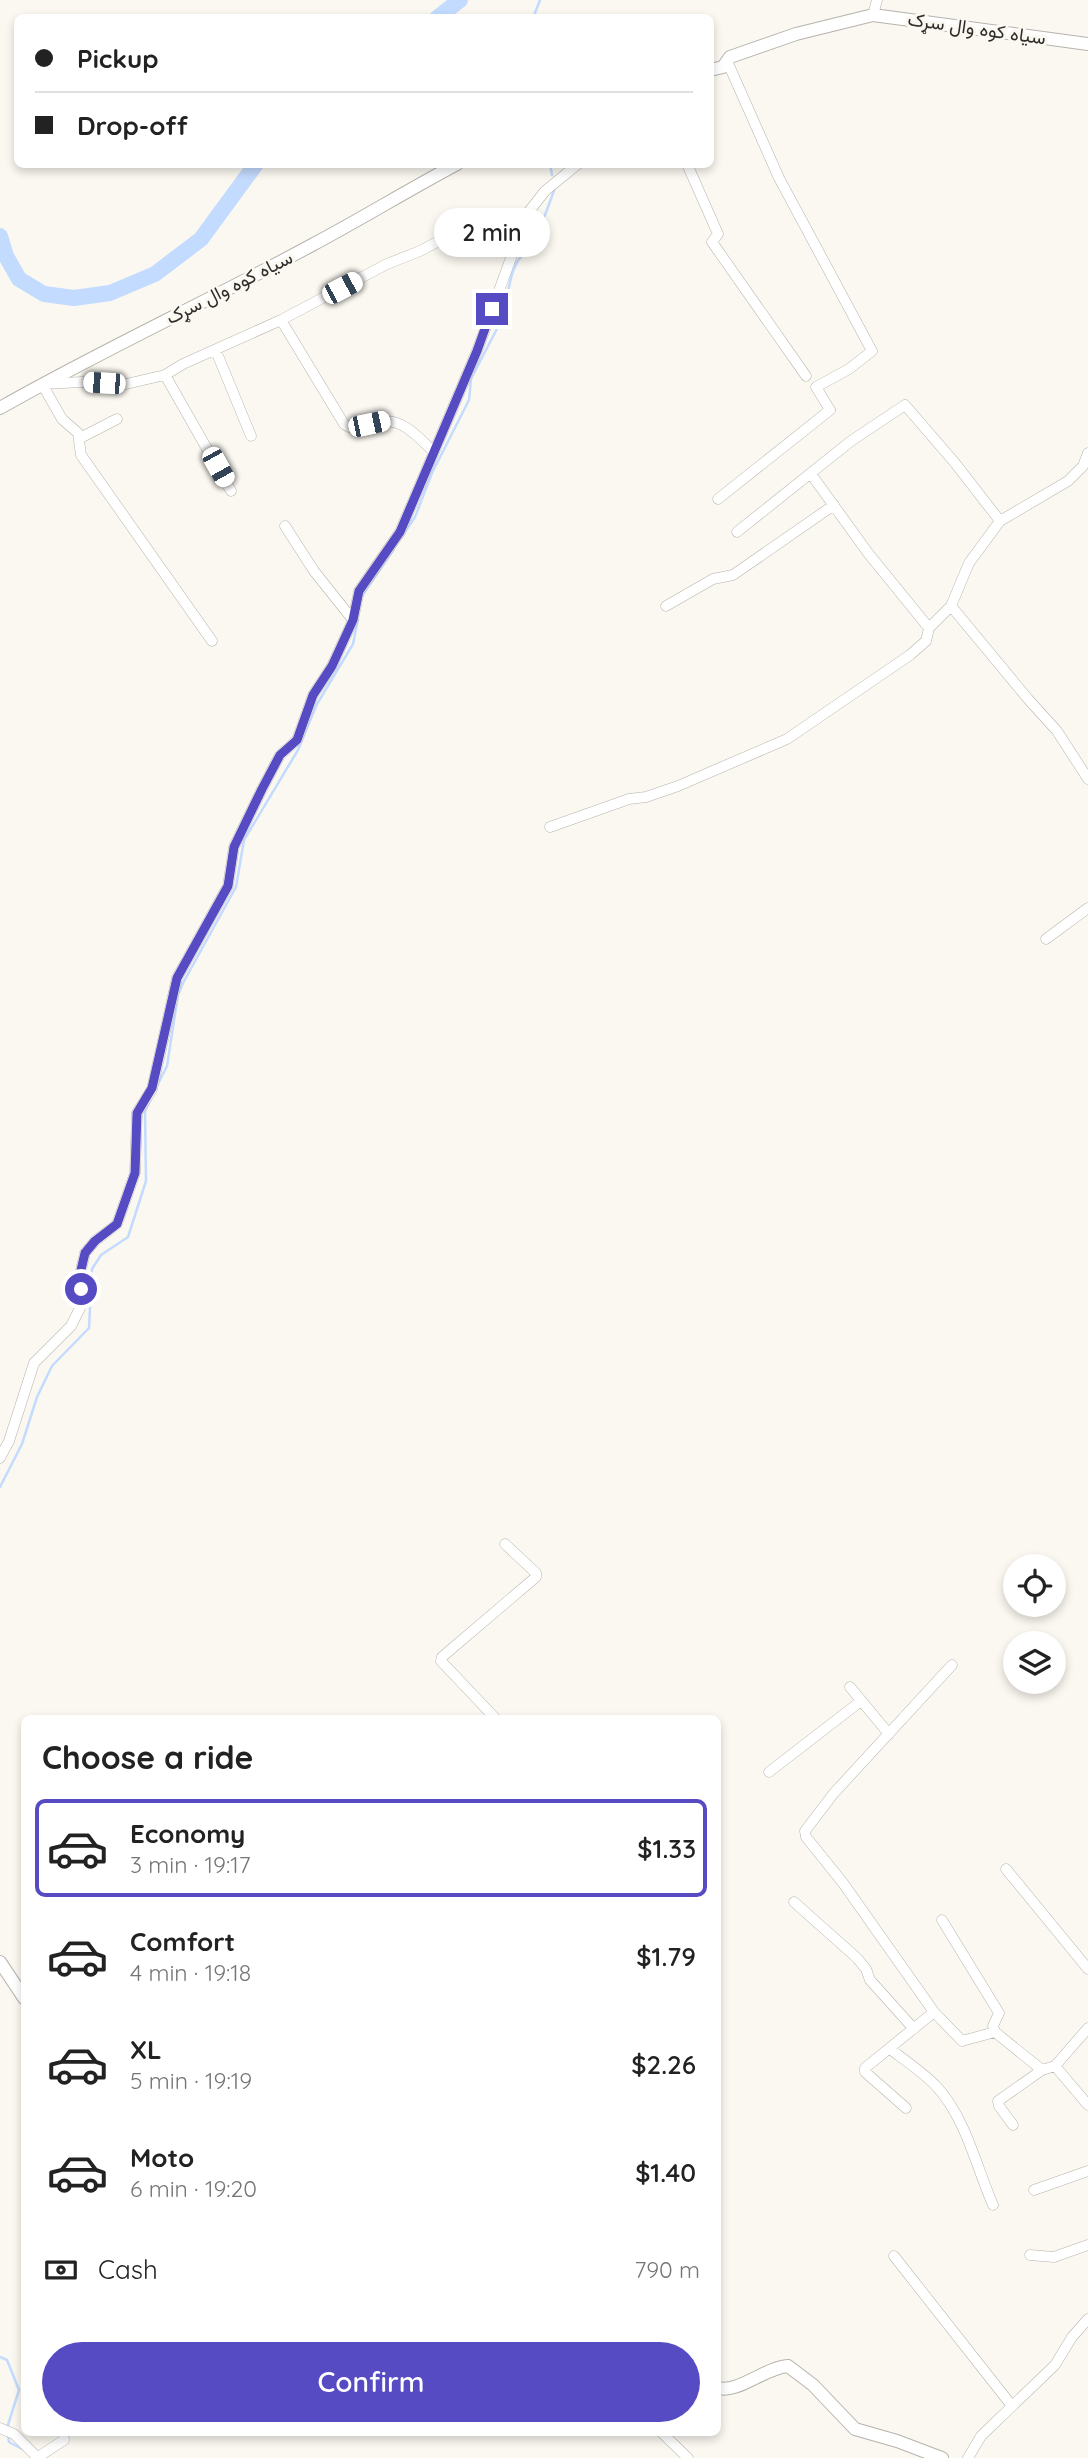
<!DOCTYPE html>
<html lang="en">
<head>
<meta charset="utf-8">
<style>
	body { margin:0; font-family:Quicksand,Vazirmatn,sans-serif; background:#f2f2f2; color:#222; height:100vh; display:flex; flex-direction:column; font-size:26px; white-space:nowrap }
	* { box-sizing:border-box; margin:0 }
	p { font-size:23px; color:#767676 }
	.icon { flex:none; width:38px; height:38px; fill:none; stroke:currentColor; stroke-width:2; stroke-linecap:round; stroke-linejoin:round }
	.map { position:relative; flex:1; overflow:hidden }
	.drawer { position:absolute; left:21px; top:1715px; width:700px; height:721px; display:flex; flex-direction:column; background:#fff; border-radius:10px; box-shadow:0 4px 10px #0003 }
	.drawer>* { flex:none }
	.hud { position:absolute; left:14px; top:14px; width:700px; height:154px; border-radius:10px; box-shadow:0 4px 10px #0003; display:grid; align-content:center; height:154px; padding:0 21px; background:#fff }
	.tools { position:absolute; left:1003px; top:1554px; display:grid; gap:14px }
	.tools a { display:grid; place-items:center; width:63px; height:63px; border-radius:50%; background:#fff; box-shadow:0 4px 10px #0003; font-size:35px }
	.end { position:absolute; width:32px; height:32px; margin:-16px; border:9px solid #564bc3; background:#fff; box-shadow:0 0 0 4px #fff }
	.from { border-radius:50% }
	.bubble { position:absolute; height:49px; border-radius:24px; background:#fff; box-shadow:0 4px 10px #0003; font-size:23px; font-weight:600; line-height:49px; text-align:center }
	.car { position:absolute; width:21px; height:42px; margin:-21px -10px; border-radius:9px; box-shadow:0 0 5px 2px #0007; background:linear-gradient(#fff 24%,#345 0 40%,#fff 0 76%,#345 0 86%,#fff 0) }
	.hud b { display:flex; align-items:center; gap:24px; height:66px; font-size:26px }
	.hud b+b { border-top:2px solid #e0e0e0 }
	.hud i { width:18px; height:18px; background:#222 }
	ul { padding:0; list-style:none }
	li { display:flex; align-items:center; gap:21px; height:98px; margin:0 14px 10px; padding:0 7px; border:4px solid transparent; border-radius:10px }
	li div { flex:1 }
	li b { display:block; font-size:26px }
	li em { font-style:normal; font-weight:600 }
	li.current { border-color:#564bc3 }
	li>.icon { width:63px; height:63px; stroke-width:1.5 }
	h2 { padding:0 21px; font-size:32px; line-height:84px }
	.pay { display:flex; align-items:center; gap:18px; height:77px; padding:0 21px; font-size:26px }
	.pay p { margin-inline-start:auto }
	.cta { display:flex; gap:14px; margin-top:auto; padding:14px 21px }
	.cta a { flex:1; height:80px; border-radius:42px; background:#564bc3; color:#fff; font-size:28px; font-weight:600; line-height:80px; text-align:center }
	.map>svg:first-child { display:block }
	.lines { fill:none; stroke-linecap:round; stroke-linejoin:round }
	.stream { stroke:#c3dbfe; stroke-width:2.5 }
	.river { stroke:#c3dbfe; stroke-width:16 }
	.street-casing { stroke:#b5b3ac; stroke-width:11 }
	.secondary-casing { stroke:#b5b3ac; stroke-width:14 }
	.street { stroke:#fff; stroke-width:10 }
	.secondary { stroke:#fff; stroke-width:12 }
	.route { stroke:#564bc3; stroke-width:9 }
	.labels { text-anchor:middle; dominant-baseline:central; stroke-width:6; stroke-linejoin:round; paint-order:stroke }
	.street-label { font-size:19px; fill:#2e2d2a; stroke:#fbf8f1 }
</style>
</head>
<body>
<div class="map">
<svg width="1088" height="2458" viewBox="0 0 1088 2458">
	<rect width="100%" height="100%" fill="#fbf8f1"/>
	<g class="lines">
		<!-- stream -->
		<path class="stream" d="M533 18 540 0
			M550 164 552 175
			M403 535 415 517 432 473 469 400 471 379 501 321 512 274 517 262 538 234 555 188
			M362 596 394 549
			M157 1086 167 1066 178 995 183 983 236 887 244 840 298 750 317 704 353 644 358 619
			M0 1487 22 1444 37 1397 52 1366 89 1328 92 1269 101 1255 128 1237 146 1181 145 1111 151 1099
			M0 2357 7 2360 19 2390 7 2428
			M8 2435 9 2442 24 2450"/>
		<!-- river -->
		<path class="river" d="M437 18 460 0
			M0 236 6 256 19 279 44 294 74 298 110 293 155 274 201 239 256 164"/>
		<!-- street casing -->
		<g class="street-casing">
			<path id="street" d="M873 15 877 0
				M687 164 718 234 712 242 806 376
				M281 320 344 424 349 427C361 426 372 421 384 421 404 420 419 438 433 451
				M216 351 251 436
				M165 375 231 491
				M80 438 117 419
				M811 474 868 553 929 628
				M718 499 830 410 816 387 849 369 872 351 779 178 727 61
				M285 526 314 571 353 620
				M737 532 851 441 905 405 955 463 1000 521
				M666 606 713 579 733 575 834 505
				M951 606 1028 699 1057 731 1088 779
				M212 641 81 455 78 433 62 419 42 384 82 382 126 384 165 375 183 364 281 320 387 264 420 251 458 231 503 225 527 214 545 191 578 164
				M550 827 629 799 646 797 678 786 787 739 910 655 926 641 929 628 951 606 969 563 1000 521 1068 481 1083 466 1088 453
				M1046 939 1088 908
				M0 1458 9 1441 34 1363 71 1326 80 1308 81 1270 85 1253 95 1241 117 1224 135 1173 137 1113 152 1089 177 978 228 886 234 847 262 789 280 755 297 740 313 695 332 666 353 620 359 591 400 532 477 351 527 214
				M952 1665 834 1793 805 1831 806 1837 843 1883 934 2012 962 2041 995 2032 1042 2070 1055 2066 1088 2028
				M850 1687 889 1734
				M495 1718 441 1661 442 1657 536 1577V1573L505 1544
				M769 1772 861 1701
				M1006 1869 1088 1969
				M794 1902 857 1958 866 1969 870 1980 914 2029
				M942 1920 999 2013 993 2026 995 2032
				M890 2049C906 2061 924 2073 937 2087 966 2119 976 2166 993 2205
				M1055 2066 1088 2105
				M906 2108 865 2072V2068L934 2012
				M1013 2125 999 2106 998 2101 1042 2070
				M1034 2190 1088 2171
				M1030 2255 1054 2257 1088 2245
				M894 2256 1012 2406
				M0 2428 14 2434 38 2458
				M661 2432 688 2458
				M38 2457 64 2440 63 2432
				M968 2458 981 2436 1055 2365 1072 2337 1088 2319"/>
		</g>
		<!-- secondary casing -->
		<g class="secondary-casing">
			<path id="secondary" d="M710 70 723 67 730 57 796 34 873 15 1088 44
				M0 408C102 350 209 301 312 245 361 219 408 190 457 164
				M0 1962 24 1998
				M718 2388C739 2393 764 2368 788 2366L813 2385 855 2429 897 2441 942 2458"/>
		</g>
		<!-- street -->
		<use href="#street" class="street"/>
		<!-- secondary -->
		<use href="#secondary" class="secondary"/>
	</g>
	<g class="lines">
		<!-- route -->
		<path class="route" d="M81 1289V1270L85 1253 95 1241 117 1224 135 1173 137 1113 152 1088 177 978 228 886 234 847 262 789 280 755 297 740 313 695 332 666 353 620 359 591 400 532 477 351 492 309"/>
	</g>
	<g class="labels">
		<!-- street labels -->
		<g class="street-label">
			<text transform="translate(977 28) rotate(8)">سیاه کوه وال سړک</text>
			<text transform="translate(229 287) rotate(-27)">سیاه کوه وال سړک</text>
		</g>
	</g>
</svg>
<div class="tools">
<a><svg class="icon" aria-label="locate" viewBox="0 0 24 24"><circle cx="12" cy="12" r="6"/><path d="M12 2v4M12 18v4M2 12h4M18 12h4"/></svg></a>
<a><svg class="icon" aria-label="layers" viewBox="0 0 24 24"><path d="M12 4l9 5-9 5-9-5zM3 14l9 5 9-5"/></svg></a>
</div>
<i class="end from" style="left:81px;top:1289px"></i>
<i class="end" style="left:492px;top:309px"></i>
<div class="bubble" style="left:434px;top:208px;width:116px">2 min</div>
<i class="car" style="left:342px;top:288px;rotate:62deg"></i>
<i class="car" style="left:104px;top:383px;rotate:273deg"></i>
<i class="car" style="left:369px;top:424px;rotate:78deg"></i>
<i class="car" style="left:218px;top:467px;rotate:151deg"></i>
<div class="hud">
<b><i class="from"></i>Pickup</b>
<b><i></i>Drop-off</b>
</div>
<section class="drawer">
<h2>Choose a ride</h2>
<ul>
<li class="current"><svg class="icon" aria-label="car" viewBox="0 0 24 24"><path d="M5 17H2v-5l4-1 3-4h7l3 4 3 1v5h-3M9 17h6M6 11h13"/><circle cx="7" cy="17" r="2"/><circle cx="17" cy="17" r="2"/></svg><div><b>Economy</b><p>3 min · 19:17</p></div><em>$1.33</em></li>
<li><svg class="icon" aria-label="car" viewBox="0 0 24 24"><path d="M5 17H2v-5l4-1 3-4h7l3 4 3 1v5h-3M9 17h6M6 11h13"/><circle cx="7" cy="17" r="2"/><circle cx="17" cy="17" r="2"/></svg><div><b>Comfort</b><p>4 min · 19:18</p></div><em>$1.79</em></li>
<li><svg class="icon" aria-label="car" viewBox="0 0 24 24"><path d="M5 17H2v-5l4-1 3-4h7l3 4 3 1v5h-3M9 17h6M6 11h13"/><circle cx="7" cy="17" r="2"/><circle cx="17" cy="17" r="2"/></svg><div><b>XL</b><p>5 min · 19:19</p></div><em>$2.26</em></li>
<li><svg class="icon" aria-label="car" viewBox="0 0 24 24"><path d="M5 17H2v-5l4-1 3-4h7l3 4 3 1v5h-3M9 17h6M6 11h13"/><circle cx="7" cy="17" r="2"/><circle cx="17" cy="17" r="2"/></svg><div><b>Moto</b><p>6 min · 19:20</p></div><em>$1.40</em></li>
</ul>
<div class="pay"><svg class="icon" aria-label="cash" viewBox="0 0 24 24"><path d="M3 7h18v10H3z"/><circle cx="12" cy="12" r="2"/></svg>Cash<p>790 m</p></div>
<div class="cta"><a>Confirm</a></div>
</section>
</div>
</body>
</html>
